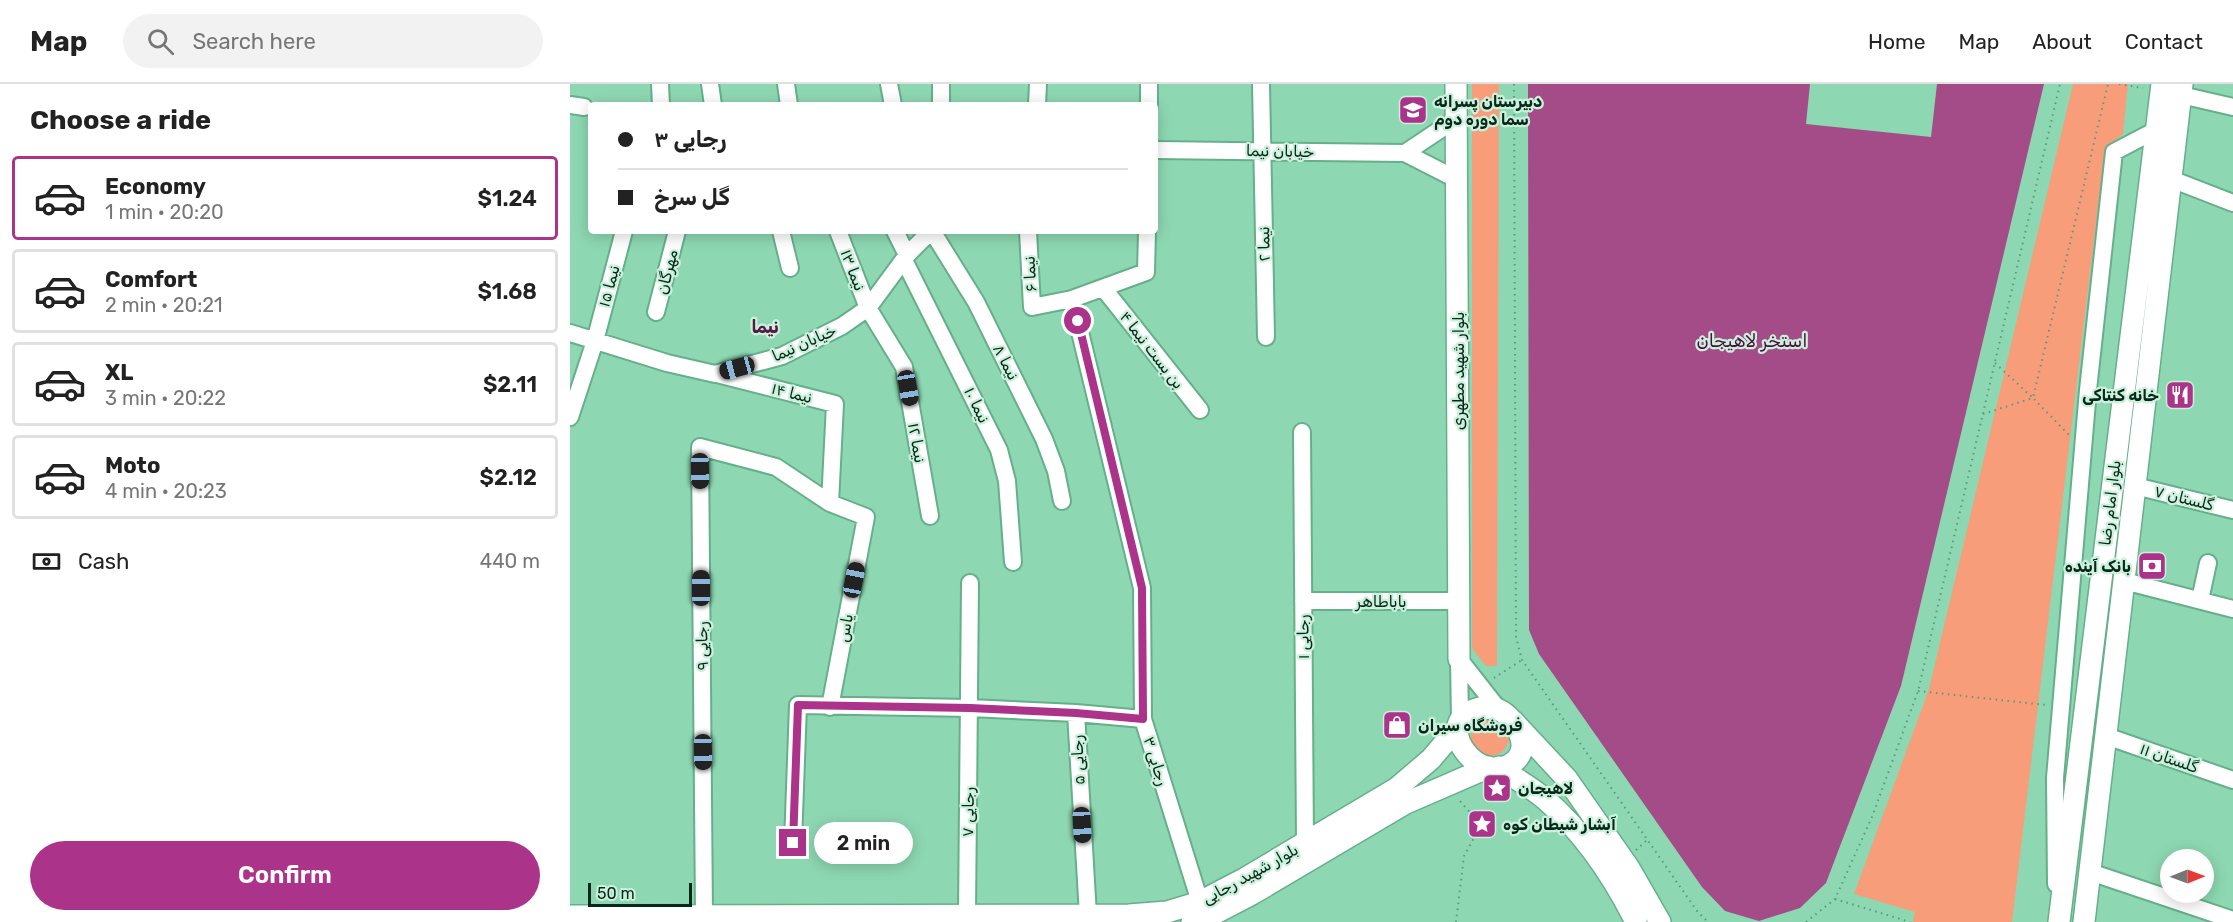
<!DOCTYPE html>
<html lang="en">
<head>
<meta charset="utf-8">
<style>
	body { margin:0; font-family:Rubik,Vazirmatn,sans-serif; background:#f2f2f2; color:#222; height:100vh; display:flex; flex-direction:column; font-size:22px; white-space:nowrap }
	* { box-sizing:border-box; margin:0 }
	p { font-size:20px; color:#767676 }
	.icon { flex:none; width:33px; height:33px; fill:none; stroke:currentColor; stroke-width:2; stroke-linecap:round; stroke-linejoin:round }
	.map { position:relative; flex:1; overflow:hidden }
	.panel { display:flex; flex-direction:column; background:#fff; width:570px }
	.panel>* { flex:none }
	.banner { position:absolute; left:18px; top:18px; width:570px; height:132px; border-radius:6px; box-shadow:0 3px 15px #0003; display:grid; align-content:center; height:132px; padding:0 30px; background:#fff }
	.needle { width:39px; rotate:89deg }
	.buttons { position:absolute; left:1590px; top:765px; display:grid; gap:12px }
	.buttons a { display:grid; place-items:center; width:54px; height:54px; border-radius:50%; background:#fff; box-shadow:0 3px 15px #0003; font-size:30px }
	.scale { position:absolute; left:18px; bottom:15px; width:104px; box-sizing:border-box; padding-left:6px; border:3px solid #08281a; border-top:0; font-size:16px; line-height:21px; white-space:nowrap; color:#08281a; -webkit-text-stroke:4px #cbf0dc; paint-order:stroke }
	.end { position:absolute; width:27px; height:27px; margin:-14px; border:8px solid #ab3389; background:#fff; box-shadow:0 0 0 3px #fff }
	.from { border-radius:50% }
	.bubble { position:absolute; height:42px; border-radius:21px; background:#fff; box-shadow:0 3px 15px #0003; font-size:20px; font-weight:600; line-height:42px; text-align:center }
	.car { position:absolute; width:18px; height:36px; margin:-18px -9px; border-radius:8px; box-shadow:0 0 4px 2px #0007; background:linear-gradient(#222 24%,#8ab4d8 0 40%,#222 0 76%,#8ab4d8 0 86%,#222 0) }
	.banner b { display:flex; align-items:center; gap:21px; height:57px; font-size:22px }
	.banner b+b { border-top:2px solid #e0e0e0 }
	.banner i { width:15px; height:15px; background:#222 }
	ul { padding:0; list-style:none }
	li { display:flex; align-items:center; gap:18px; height:84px; margin:0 12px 9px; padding:0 18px; border:3px solid #e0e0e0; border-radius:6px }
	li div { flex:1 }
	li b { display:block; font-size:22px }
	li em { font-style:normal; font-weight:600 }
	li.active { border-color:#ab3389 }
	li>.icon { width:54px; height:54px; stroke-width:1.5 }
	h2 { padding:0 30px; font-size:27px; line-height:72px }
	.pay { display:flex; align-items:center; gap:15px; height:66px; padding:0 30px; font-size:22px }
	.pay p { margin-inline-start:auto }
	.button { display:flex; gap:12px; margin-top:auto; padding:12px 30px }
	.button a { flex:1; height:69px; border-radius:36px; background:#ab3389; color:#fff; font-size:24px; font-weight:600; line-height:69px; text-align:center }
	header { display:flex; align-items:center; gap:36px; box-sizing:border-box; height:84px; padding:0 30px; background:#fff; border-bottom:2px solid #e0e0e0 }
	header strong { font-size:28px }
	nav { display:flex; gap:33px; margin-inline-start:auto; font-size:21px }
	.search { width:420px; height:54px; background:#f2f2f2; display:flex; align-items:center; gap:15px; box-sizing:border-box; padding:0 21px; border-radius:33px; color:#767676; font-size:22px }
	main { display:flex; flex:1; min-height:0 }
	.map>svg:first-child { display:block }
	.green { fill:#f89d7a }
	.water { fill:#a44c88 }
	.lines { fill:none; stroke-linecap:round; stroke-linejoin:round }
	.minor-casing { stroke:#65af8b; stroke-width:20 }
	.major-casing { stroke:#65af8b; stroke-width:24 }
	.path { stroke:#5d987b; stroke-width:2; stroke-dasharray:1.5 4.5; stroke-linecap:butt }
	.minor { stroke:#fff; stroke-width:16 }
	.major { stroke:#fff; stroke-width:21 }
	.route { stroke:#ab3389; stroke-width:8 }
	.labels { text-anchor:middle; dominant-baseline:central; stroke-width:4.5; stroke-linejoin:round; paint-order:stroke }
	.poi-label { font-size:16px; font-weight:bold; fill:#08281a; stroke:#cbf0dc; text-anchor:start }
	.street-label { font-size:16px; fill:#08281a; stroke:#cbf0dc }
	.neighbourhood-label { font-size:18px; font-weight:bold; fill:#561c45; stroke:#cbf0dc }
	.water-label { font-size:18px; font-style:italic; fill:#4a103a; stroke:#cbf0dc }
</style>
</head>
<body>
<header>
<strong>Map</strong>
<div class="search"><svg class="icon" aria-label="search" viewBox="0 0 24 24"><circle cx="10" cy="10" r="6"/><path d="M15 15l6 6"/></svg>Search here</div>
<nav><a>Home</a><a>Map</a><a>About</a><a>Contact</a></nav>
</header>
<main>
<section class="panel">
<h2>Choose a ride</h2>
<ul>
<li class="active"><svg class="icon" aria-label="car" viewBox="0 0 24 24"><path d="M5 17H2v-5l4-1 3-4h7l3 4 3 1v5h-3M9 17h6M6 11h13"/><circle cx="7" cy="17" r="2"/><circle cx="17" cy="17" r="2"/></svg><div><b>Economy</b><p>1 min · 20:20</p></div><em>$1.24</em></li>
<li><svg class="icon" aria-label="car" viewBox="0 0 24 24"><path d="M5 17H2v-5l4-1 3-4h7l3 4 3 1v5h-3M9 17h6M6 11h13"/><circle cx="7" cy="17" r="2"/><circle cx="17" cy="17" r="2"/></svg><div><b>Comfort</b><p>2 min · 20:21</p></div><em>$1.68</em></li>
<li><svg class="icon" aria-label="car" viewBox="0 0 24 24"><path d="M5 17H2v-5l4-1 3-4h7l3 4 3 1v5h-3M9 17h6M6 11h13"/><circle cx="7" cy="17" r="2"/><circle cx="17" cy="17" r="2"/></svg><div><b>XL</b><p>3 min · 20:22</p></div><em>$2.11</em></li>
<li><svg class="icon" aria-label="car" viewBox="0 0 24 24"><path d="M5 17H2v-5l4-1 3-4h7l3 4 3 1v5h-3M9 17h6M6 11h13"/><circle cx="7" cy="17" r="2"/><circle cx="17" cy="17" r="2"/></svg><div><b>Moto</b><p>4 min · 20:23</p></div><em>$2.12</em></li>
</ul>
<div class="pay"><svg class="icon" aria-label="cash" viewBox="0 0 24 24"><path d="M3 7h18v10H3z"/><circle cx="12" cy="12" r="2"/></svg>Cash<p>440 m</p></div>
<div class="button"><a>Confirm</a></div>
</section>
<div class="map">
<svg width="1663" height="838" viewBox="0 0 1663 838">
	<rect width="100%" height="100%" fill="#8dd8b2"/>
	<!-- green -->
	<path class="green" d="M902 0H929L927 582H916L902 564Z
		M1503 0H1558L1553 50 1535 64 1442 838H1343L1345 828 1284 810 1359 605Z
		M901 653a19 19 0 1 1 38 0a19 19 0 1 1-38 0Z"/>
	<!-- water -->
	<path class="water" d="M958 0H1240L1236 40 1361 53 1367 0H1474L1331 602 1256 799 1230 824 1189 837 1155 827 1132 803 969 570 959 546Z"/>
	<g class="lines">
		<!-- minor casing -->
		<g class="minor-casing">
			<path id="minor" d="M90 0 91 21
				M140 0 143 21
				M216 0 219 21
				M319 0 323 21
				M371 0V21
				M691 0 696 253
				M1611 11 1663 23
				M0 21 14 23
				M467 21 468 0
				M579 21V0
				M585 66 835 69 886 95
				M835 69 886 35
				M1601 95 1663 119
				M211 147 220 184
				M268 147 298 224 334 283 360 432
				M325 147 337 171
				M362 147 406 218 474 355 486 387 492 417
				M458 147 462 223 502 215 576 188 577 147
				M334 176 429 366 437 397 443 478
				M534 205 630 326
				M502 215 572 504 573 635 630 818
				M86 228 107 147
				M0 249 97 279 145 290 212 272 272 242 298 224 337 171 361 147
				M147 290 265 320 260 419
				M0 333 25 257 54 147
				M732 348 735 759
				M1565 402 1663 426
				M1554 497 1663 525
				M1630 516 1638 479
				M733 517H889
				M889 575 929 626
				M889 575 890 637
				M506 629 518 831
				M1536 652 1663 696
				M223 759 228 621 400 624 506 629 573 635
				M1520 788 1663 836
				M1486 800 1485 694 1518 306 1544 68 1586 46
				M397 831 400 499
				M134 832 130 363 206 383 260 419 296 433 260 623"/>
		</g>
		<!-- major casing -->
		<g class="major-casing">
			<path id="major" d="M886 0 889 575
				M910 624C916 624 923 624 929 626 945 633 961 662 946 676 911 709 856 636 910 624Z
				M943 637 997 695 1059 784 1090 838
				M929 683C944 694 961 703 975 715 1013 748 1044 794 1066 838
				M0 832 559 831 597 828 630 818 674 795 827 704 861 675 888 643
				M622 838 636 834 682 810 836 719 919 683
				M1489 838 1592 0
				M1514 838 1612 0"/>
		</g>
		<!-- path -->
		<path class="path" d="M944 0 946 553 952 576 1127 827 1138 838
			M1549 0 1573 4
			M1425 279 1463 314 1538 0
			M1413 330 1463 314 1500 352
			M924 594 952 576
			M1348 607 1476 621
			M1066 766 1077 756
			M1265 815 1340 838
			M886 838 894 772 911 741 889 716
			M1236 838 1265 815 1302 733 1348 607 1490 0"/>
		<!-- minor -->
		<use href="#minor" class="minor"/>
		<!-- major -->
		<use href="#major" class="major"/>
	</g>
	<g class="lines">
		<!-- route -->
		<path class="route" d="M223 759 228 621 400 624 506 629 573 635 572 504 508 237"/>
	</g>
	<!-- icons -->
	<defs>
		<g id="school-square" transform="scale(1.5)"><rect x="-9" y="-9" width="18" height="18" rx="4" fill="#ab3389" stroke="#cbf0dc"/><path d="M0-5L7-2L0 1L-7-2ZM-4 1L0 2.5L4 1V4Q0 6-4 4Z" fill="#fff"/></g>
		<g id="restaurant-square" transform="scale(1.5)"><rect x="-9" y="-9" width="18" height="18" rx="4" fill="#ab3389" stroke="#cbf0dc"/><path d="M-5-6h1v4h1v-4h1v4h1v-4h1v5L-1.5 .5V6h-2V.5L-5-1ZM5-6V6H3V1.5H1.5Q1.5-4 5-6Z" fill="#fff"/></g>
		<g id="bank-square" transform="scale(1.5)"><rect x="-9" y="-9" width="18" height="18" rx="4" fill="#ab3389" stroke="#cbf0dc"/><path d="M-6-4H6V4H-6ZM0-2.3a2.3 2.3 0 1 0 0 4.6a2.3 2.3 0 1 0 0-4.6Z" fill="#fff"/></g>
		<g id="shop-square" transform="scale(1.5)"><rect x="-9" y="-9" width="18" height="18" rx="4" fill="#ab3389" stroke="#cbf0dc"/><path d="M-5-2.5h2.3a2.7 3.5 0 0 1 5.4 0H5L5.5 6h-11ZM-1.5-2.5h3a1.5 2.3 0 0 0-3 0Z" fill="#fff"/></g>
		<g id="sight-square" transform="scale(1.5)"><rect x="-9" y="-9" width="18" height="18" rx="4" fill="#ab3389" stroke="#cbf0dc"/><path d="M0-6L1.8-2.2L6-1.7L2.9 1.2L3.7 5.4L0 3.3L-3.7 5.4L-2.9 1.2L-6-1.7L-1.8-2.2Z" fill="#fff"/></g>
	</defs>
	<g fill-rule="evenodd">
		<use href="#school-square" x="843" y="26"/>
		<use href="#restaurant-square" x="1610" y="311"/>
		<use href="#bank-square" x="1582" y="482"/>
		<use href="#shop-square" x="827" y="641"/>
		<use href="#sight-square" x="927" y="704"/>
		<use href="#sight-square" x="912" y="740"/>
	</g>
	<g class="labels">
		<!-- poi labels -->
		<g class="poi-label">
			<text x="864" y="17">دبیرستان پسرانه<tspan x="864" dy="18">سما دوره دوم</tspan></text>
			<text x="1589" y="311" text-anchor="end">خانه کنتاکی</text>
			<text x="1561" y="482" text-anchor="end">بانک آینده</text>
			<text x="848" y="641">فروشگاه سیران</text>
			<text x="948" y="704">لاهيجان</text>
			<text x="933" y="740">آبشار شیطان کوه</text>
		</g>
		<!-- street labels -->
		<g class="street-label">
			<text transform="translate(710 67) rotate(1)">خیابان نیما</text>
			<text transform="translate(694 160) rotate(-91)">نیما ۲</text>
			<text transform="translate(283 186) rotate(69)">نیما ۱۳</text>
			<text transform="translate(97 188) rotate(-76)">مهرگان</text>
			<text transform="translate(460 190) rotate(-93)">نیما ۶</text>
			<text transform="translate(39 202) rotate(-75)">نیما ۱۵</text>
			<text transform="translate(234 259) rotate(-24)">خیابان نیما</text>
			<text transform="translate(582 266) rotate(52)">بن بست نیما ۴</text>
			<text transform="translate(436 278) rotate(63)">نیما ۸</text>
			<text transform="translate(888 287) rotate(-90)">بلوار شهید مطهری</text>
			<text transform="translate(222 309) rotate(14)">نیما ۱۴</text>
			<text transform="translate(407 321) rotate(64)">نیما ۱۰</text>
			<text transform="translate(347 359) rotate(80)">نیما ۱۲</text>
			<text transform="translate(1614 414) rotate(14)">گلستان ۷</text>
			<text transform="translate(1540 419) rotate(-83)">بلوار امام رضا</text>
			<text x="811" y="517">باباطاهر</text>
			<text transform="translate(275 544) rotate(-79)">یاس</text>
			<text transform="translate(733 553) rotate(-91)">رجایی ۱</text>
			<text transform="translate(132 562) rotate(-91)">رجایی ۹</text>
			<text transform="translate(1599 674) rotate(19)">گلستان ۱۱</text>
			<text transform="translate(508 676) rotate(-93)">رجایی ۵</text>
			<text transform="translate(586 677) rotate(73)">رجایی ۳</text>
			<text transform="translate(398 728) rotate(-89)">رجایی ۷</text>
			<text transform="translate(680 790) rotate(-29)">بلوار شهید رجایی</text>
		</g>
		<!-- neighbourhood labels -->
		<g class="neighbourhood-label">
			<text x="195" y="243">نیما</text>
		</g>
		<!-- water labels -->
		<g class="water-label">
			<text x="1182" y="257">استخر لاهیجان</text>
		</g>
	</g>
</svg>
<div class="buttons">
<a><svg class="needle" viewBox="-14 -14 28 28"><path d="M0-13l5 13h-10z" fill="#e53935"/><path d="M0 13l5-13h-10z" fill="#767676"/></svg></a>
</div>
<div class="scale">50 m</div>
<i class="end from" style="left:508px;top:237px"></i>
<i class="end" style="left:223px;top:759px"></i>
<div class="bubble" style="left:244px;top:738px;width:99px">2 min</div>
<i class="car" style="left:167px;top:284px;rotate:255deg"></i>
<i class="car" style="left:338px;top:304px;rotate:170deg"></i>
<i class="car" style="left:130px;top:387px;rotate:179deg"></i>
<i class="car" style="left:284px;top:496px;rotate:11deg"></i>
<i class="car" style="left:131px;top:504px;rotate:0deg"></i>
<i class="car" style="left:133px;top:668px;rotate:179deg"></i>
<i class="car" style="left:512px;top:741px;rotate:177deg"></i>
<div class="banner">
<b><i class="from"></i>رجایی ۳</b>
<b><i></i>گل سرخ</b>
</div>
</div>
</main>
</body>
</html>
